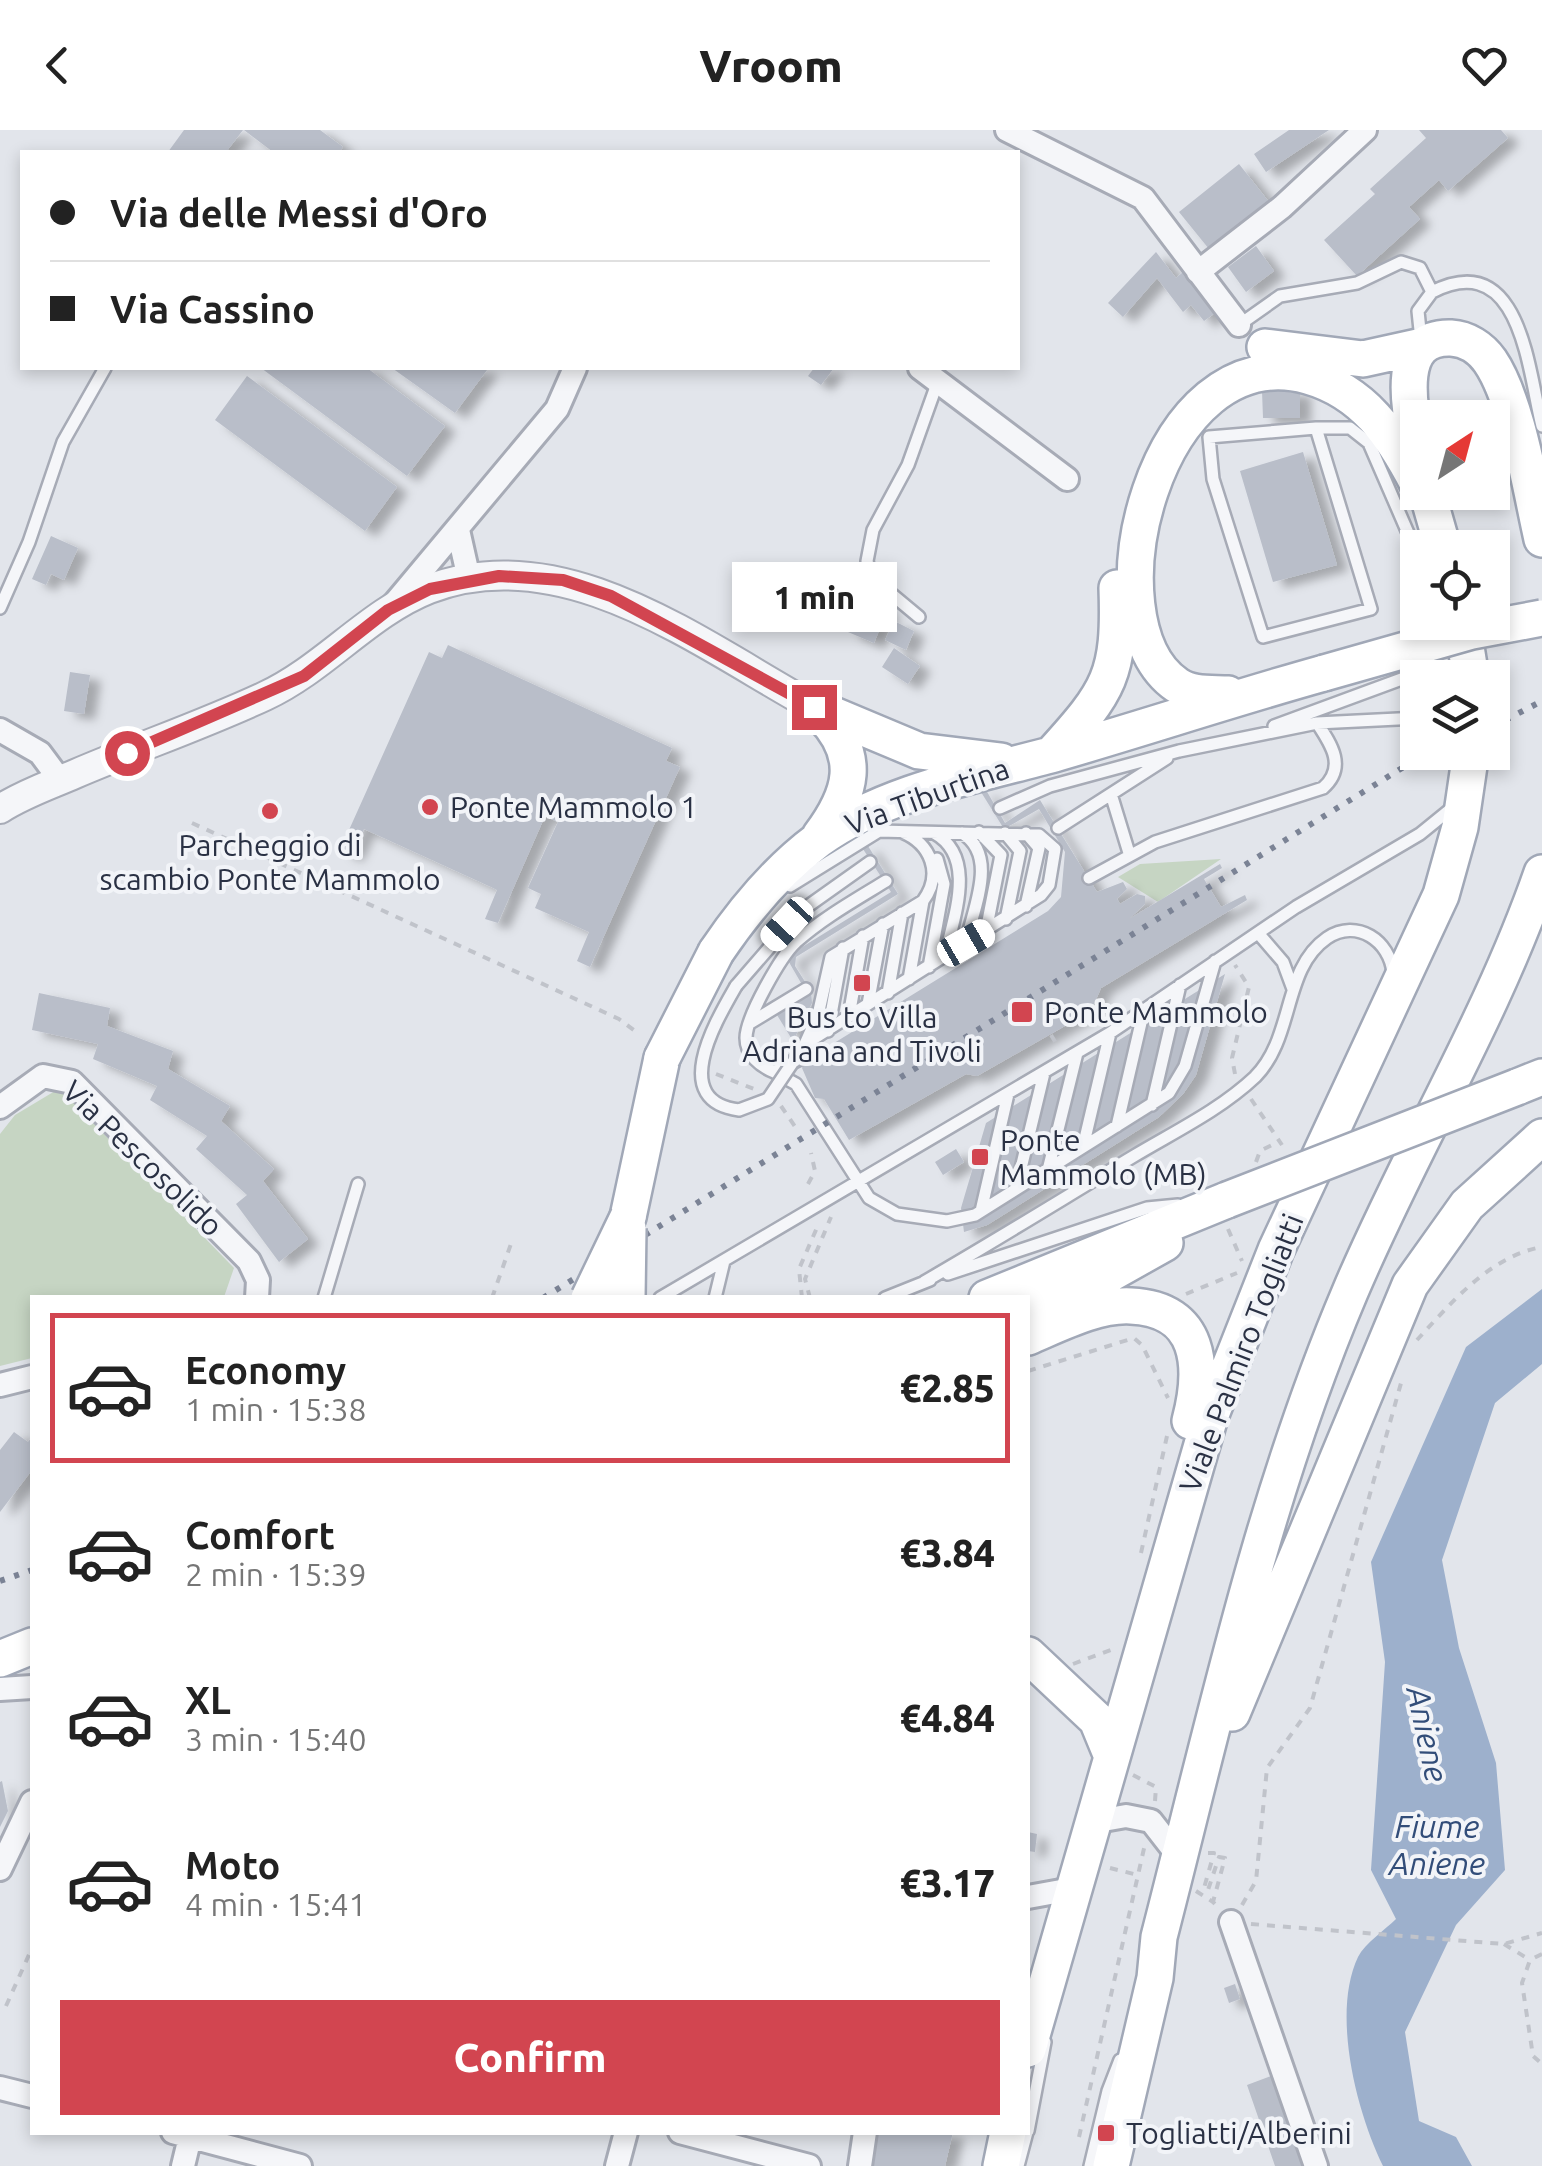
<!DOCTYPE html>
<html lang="en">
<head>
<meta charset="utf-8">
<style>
	body { margin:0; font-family:Ubuntu,sans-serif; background:#f6f6f6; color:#222; height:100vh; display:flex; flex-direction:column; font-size:38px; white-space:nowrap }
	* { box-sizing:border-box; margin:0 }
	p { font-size:32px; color:#767676 }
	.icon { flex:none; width:55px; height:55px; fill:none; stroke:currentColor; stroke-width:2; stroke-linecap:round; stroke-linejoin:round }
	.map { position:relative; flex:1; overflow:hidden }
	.details { position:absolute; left:30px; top:1165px; width:1000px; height:840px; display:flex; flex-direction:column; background:#fff; border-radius:0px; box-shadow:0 5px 15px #0003 }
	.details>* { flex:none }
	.guide { position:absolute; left:20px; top:20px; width:1000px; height:220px; border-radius:0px; box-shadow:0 5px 15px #0003; display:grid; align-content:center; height:220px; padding:0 30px; background:#fff }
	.needle { width:65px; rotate:36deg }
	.fabs { position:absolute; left:1400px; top:270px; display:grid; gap:20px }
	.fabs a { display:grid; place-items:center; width:110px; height:110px; border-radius:0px; background:#fff; box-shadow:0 5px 15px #0003; font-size:50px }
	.end { position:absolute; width:45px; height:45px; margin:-22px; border:12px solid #d24550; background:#fff; box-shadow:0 0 0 5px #fff }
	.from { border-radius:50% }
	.bubble { position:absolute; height:70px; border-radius:0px; background:#fff; box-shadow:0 5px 15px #0003; font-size:32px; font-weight:800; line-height:70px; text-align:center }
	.car { position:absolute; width:30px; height:60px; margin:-30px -15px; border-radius:12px; box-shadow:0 0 8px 2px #0007; background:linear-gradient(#fff 24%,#345 0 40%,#fff 0 76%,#345 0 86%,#fff 0) }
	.guide b { display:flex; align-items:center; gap:35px; height:95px; font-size:38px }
	.guide b+b { border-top:2px solid #e0e0e0 }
	.guide i { width:25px; height:25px; background:#222 }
	ul { padding:18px 0 0; list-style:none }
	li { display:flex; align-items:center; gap:30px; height:150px; margin:0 20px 15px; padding:0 10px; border:5px solid transparent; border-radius:0px }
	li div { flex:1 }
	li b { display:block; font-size:38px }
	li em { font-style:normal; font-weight:800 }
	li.active { border-color:#d24550 }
	li>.icon { width:90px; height:90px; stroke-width:1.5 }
	.primary-button { display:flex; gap:20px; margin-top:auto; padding:20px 30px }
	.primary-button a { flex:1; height:115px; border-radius:0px; background:#d24550; color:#fff; font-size:40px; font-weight:800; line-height:115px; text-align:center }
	header { display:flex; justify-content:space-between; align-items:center; height:130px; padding:0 30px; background:#fff; font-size:45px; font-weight:800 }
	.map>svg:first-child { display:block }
	.green { fill:#c6d5c3 }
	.water { fill:#9db0cc }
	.building { fill:#b9bec9; filter:url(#shadow) }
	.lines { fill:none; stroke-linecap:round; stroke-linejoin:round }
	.service-casing { stroke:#a7abb6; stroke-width:16 }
	.minor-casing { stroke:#a7abb6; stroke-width:28 }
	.tertiary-casing { stroke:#a7abb6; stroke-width:32 }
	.primary-casing { stroke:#a1a8b7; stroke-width:40 }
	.path { stroke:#c0c3ca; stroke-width:4; stroke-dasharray:8 8; stroke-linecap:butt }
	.service { stroke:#f5f6f9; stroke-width:11 }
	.minor { stroke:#f5f6f9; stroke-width:22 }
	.tertiary { stroke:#f5f6f9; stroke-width:28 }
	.primary { stroke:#fff; stroke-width:35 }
	.rail { stroke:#7b8395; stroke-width:6; stroke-dasharray:5 10; stroke-linecap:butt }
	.service-bridge-casing { stroke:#a7abb6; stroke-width:16; stroke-linecap:butt }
	.primary-bridge-casing { stroke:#a1a8b7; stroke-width:40; stroke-linecap:butt }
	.service-bridge { stroke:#f5f6f9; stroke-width:11 }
	.primary-bridge { stroke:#fff; stroke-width:35 }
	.route { stroke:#d24550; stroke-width:12 }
	.poi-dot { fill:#d24550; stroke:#f2f4f8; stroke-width:4 }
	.labels { text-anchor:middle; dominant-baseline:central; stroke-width:8; stroke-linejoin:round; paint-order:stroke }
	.street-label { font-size:30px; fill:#2a3144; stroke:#f2f4f8 }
	.poi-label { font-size:30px; fill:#2a3144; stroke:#f2f4f8; text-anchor:start }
	.water-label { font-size:32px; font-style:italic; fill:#324d79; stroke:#f2f4f8 }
</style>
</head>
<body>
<header><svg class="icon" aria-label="back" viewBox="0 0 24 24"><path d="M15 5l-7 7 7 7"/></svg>Vroom<svg class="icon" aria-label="heart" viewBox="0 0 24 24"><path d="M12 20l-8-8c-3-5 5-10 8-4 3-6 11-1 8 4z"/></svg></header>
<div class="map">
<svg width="1542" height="2036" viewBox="0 0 1542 2036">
	<defs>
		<filter id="shadow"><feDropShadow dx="11" dy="6" stdDeviation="5" flood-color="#0004"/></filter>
	</defs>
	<rect width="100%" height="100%" fill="#e2e5eb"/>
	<!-- green -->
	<path class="green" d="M1221 729 1158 772 1118 747 1140 734Z
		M55 961 64 963 234 1138 224 1167 32 1168V1228L0 1236V1004L15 985Z"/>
	<!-- water -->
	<path class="water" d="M1542 1159V1234L1495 1273 1442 1430 1459 1518 1496 1633 1505 1740 1456 1795 1405 1902 1419 1991 1456 2007 1472 2036H1383C1357 1983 1331 1884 1358 1827 1365 1813 1385 1800 1396 1789L1371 1740 1385 1532 1371 1432 1466 1217Z"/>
	<!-- building -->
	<path class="building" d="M184 0H243L226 22H168Z
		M244 0H320L343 17 339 22H273Z
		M1289 0H1329L1266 42 1254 24Z
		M1419 0H1501L1508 8 1448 61 1439 50 1409 77 1420 89 1357 146 1324 110 1375 64 1370 59 1426 8Z
		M1239 34 1269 72 1209 119 1179 82Z
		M1256 116 1274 141 1246 162 1228 137Z
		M1156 122 1176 148 1188 138 1219 180 1204 191 1191 175 1183 182 1157 148 1123 187 1108 173Z
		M261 238H367L445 296 407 346Z
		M392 238H484L487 240 455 283Z
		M814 238H834L821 255 808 246Z
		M247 246 397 357 365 401 215 290Z
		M1300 260V288H1263L1262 261Z
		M1303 322 1337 435 1273 452 1240 341Z
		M51 406 78 418 64 450 51 444 46 455 32 449Z
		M862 470 887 481 874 513 848 502Z
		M894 491 914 501 906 520 885 510Z
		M448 515 672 618 666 631 680 637 590 837 577 831 589 802 535 778 541 764 528 758 558 692 545 686 498 793 485 789 497 760 491 757 364 699 352 726 340 720 429 522 442 528Z
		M894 518 920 536 908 554 882 537Z
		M70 542 90 545 84 584 64 581Z
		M986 660 1005 693 1040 670 1097 762 1123 752 1127 759 1117 769 1120 774 1137 764 1145 766V774L1129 789 1220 734 1222 738 1204 749 1221 777 1245 765 1247 770 1101 858 1091 881 977 946 966 944 849 1010 824 969 815 968 802 938 805 931 1048 781 1061 767 1065 722 1039 679 1004 699 981 662Z
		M868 716 898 764 796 827 795 836 811 861 812 873 793 911 777 885 808 865 786 827 891 762 863 719Z
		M1225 844 1196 945 1183 964 1159 987 987 1095 964 1102 961 1078 986 993Z
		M39 863 110 878 107 896 173 921 168 939 230 976 221 991 274 1039 263 1051 308 1109 279 1132 236 1074 247 1065 196 1019 207 1006 150 970 157 956 93 929 98 914 32 900Z
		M956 1019 964 1032 943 1045 935 1032Z
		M14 1302 28 1312 32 1307V1340L0 1382V1320Z
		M2 1651 8 1681 0 1697V1652Z
		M1028 1702 1037 1704 1035 1722 1028 1721Z
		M1235 1854 1240 1869 1229 1873 1224 1858Z
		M1271 1946 1303 2036H1275L1247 1955Z
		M877 2002H953L945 2036H869Z"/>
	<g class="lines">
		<!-- service casing -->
		<g class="service-casing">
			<path id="service" d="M1239 195 1280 166 1357 153 1401 132 1420 138 1432 162
				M1421 210 1418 181 1432 162C1521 117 1528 240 1542 296
				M1316 298 1371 479 1263 507 1213 349 1209 307Z
				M1316 298H1350L1369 313 1418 426
				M0 478 29 412 63 312 105 238
				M919 487 871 447 867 431 873 400 908 335 938 251
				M1274 596 1407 547 1427 535 1435 521
				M1111 664 1129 723
				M1000 678 1050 656 1179 621 1317 593 1418 588
				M1058 698 1167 628
				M979 702 1001 725 986 801
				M934 703C978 727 953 788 945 827
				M962 703C999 726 973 778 966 813
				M1005 703 1020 721 1006 789
				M1089 748 1155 712 1323 658C1347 637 1331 614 1317 593
				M790 756 879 701 1039 705 1055 719 1049 755 1041 765 805 914
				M1026 776 1039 718 1026 703
				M1258 803 1283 832 1293 859
				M929 837 944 754 937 729
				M909 849 923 771
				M736 856 801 781 870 732
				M888 863 902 783
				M868 874 883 794
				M849 886 863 806
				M750 893 806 859
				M828 901 843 818
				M805 914 818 885 831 827 923 771C943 744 931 714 902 702
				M804 927 774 942C760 936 746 925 746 908 746 887 781 826 796 812 823 788 855 770 886 751
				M774 942 796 954 869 1068 897 1084 947 1091 975 1085 1169 963 1185 936 1215 831
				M1152 975 1180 855
				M1117 996 1144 880
				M1083 1017 1110 903
				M1048 1040 1077 923
				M1016 1059 1044 943
				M981 1081 1008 964
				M948 1144 1147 1078 1178 1075
				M924 1152C995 1111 1064 1068 1134 1026 1174 1002 1220 980 1255 947 1295 907 1282 839 1327 808 1357 788 1390 811 1393 843
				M324 1168 358 1054
				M660 1168 1110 903 1296 777 1420 704 1452 678
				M715 1168 724 1131
				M885 1168 930 1150
				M1028 2001 1045 1912
				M1018 2036 1027 2002
				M1090 2036 1108 1961 1120 1930"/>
		</g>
		<!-- minor casing -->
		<g class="minor-casing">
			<path id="minor" d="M1007 0 1143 68 1239 195
				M1198 142 1282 77 1365 0
				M920 238 1067 349
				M458 400 469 449
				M394 474 557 279 575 238
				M0 600 40 623 60 650
				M0 977 43 946 72 952 249 1131 258 1150 257 1168
				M0 1255 32 1247
				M0 1559 32 1557
				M1092 1692 1126 1686 1151 1691 1179 1727
				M0 1739 32 1672
				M1028 1767 1072 1759
				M1231 1792 1316 2036
				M0 1958 32 1966
				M173 2002 300 2036
				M680 2002 809 2036
				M183 2036 190 2007
				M617 2036 626 2002
				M860 2036 865 2002"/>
		</g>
		<!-- tertiary casing -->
		<g class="tertiary-casing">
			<path id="tertiary" d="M0 679C23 664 50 655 75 644 138 617 203 595 265 566 325 538 368 483 429 459 564 407 701 515 814 577"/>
		</g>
		<!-- primary casing -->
		<g class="primary-casing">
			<path id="primary" d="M1265 217 1363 229 1422 216
				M1418 321C1411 284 1391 206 1451 208 1467 209 1481 218 1490 231 1517 270 1531 361 1542 409
				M1427 362 1443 418
				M1462 492 1471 548
				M1228 564C1211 563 1191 565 1177 555 1084 492 1155 204 1308 246 1364 262 1392 304 1418 354
				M814 577 919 621 1001 631
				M1052 624C1110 560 1120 545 1117 458
				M820 706C852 663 862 626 822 585
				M716 822C743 782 779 739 818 710 884 662 977 645 1054 624 1144 598 1234 568 1324 543
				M1517 957 1542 947
				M628 1087 662 928
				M987 1168 1227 1070
				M1028 1181 1083 1159 1165 1113
				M1028 1207C1059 1194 1097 1174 1131 1176 1202 1179 1204 1238 1190 1291
				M1028 1525 1097 1590 1111 1624
				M0 1529 32 1516
				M1232 1583 1410 1155 1467 1075 1542 1007
				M1028 1919 1210 1287 1276 1120 1441 765 1460 697 1471 622
				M1001 2036 1008 2002
				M1111 2036 1155 1848 1159 1807C1215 1590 1262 1369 1350 1162 1410 1020 1491 890 1542 743"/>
		</g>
		<!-- path -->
		<path class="path" d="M192 693 619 889 639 904
			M1051 905 1059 918
			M716 944 754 959
			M1235 944 1232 928 1249 857 1235 835
			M1251 969 1282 1015
			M781 976 796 998
			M1256 1032 1260 1021 1280 1011
			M808 1054 815 1041 811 1023
			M1228 1099 1242 1131
			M1186 1164 1237 1143
			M492 1168 512 1111
			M802 1168 799 1139 819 1093
			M810 1168 805 1149 831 1087
			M1417 1210C1451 1173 1490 1126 1542 1117
			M1028 1241 1134 1208 1142 1215 1168 1268
			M1141 1423 1167 1306
			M1073 1534 1116 1518
			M1133 1645 1156 1657 1155 1671
			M1208 1723H1214L1204 1758 1208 1760 1219 1727 1225 1728 1213 1772 1218 1777
			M1110 1738 1134 1744
			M1196 1761 1213 1772
			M1242 1775 1256 1751 1267 1638 1310 1578 1403 1246
			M1251 1794 1504 1814 1542 1803
			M1504 1814 1530 1830
			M1542 1824 1530 1830 1522 1853 1533 1926 1542 1934
			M6 1876 32 1818
			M1079 2007 1145 1714"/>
		<!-- service -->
		<use href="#service" class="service"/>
		<!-- minor -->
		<use href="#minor" class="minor"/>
		<!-- tertiary -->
		<use href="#tertiary" class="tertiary"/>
		<!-- primary -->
		<use href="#primary" class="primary"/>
		<!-- rail -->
		<path class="rail" d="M1492 597 1542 571
			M543 1168 1428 622
			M0 1451 32 1440"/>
		<!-- service-bridge casing -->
		<g class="service-bridge-casing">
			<path id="service-bridge" d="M736 856C716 891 668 971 739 980L768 969 805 914"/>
		</g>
		<!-- primary-bridge casing -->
		<g class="primary-bridge-casing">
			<path id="primary-bridge" d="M1324 543 1472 501 1542 488
				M662 928 716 822
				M1227 1070 1517 957
				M589 1168 628 1087
				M627 1168 628 1098"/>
		</g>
		<!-- service-bridge -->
		<use href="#service-bridge" class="service-bridge"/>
		<!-- primary-bridge -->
		<use href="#primary-bridge" class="primary-bridge"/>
	</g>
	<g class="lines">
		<!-- route -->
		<path class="route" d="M127 623 304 546 388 480 430 459 499 446 563 450 611 466 814 577"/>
	</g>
	<!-- markers -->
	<g class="poi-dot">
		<circle cx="430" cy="677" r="10"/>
		<circle cx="270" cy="681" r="10"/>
		<rect x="852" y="843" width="20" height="20" rx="5"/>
		<rect x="1010" y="870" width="24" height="24" rx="5"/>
		<rect x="970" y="1017" width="20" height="20" rx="5"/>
		<rect x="1096" y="1993" width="20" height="20" rx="5"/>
	</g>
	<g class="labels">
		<!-- street labels -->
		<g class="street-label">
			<text transform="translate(927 666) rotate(-20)">Via Tiburtina</text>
			<text transform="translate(143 1028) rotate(44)">Via Pescosolido</text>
			<text transform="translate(1241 1223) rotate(-69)">Viale Palmiro Togliatti</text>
		</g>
		<!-- poi labels -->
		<g class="poi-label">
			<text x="450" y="677">Ponte Mammolo 1</text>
			<text x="270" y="715" text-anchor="middle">Parcheggio di<tspan x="270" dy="34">scambio Ponte Mammolo</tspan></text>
			<text x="1044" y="882">Ponte Mammolo</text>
			<text x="862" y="887" text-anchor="middle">Bus to Villa<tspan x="862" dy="34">Adriana and Tivoli</tspan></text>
			<text x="1000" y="1010">Ponte<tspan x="1000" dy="34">Mammolo (MB)</tspan></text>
			<text x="1126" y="2003">Togliatti/Alberini</text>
		</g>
		<!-- water labels -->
		<g class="water-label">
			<text transform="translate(1428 1604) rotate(78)">Aniene</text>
			<text x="1437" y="1696">Fiume<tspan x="1437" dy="37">Aniene</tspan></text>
		</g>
	</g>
</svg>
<div class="fabs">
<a><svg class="needle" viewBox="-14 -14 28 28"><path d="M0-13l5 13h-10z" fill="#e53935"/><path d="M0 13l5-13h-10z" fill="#767676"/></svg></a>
<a><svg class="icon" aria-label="locate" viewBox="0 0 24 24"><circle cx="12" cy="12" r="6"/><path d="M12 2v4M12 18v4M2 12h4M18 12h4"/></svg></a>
<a><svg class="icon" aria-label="layers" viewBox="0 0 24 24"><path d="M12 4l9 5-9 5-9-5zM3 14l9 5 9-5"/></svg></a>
</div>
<i class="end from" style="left:127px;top:623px"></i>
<i class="end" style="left:814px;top:577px"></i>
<div class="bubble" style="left:732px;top:432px;width:165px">1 min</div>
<i class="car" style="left:787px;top:794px;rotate:223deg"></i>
<i class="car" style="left:966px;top:813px;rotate:60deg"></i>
<div class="guide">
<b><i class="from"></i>Via delle Messi d'Oro</b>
<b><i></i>Via Cassino</b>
</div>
<section class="details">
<ul>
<li class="active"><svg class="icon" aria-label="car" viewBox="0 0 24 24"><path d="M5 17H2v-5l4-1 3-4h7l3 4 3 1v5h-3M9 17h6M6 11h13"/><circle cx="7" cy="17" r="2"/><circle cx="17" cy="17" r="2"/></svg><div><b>Economy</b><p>1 min · 15:38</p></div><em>€2.85</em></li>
<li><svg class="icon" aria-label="car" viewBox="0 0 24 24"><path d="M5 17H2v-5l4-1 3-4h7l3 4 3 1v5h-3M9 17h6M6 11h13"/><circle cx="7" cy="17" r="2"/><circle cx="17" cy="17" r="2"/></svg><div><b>Comfort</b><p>2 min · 15:39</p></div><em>€3.84</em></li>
<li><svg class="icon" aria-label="car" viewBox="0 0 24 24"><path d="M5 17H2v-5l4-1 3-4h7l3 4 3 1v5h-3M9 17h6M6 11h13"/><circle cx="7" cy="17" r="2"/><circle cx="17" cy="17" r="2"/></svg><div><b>XL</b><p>3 min · 15:40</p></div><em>€4.84</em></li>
<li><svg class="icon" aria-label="car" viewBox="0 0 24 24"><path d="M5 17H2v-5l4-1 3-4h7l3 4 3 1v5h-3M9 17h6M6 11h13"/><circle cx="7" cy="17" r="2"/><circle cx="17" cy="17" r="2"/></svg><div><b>Moto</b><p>4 min · 15:41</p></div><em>€3.17</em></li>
</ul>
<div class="primary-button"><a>Confirm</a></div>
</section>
</div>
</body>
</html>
